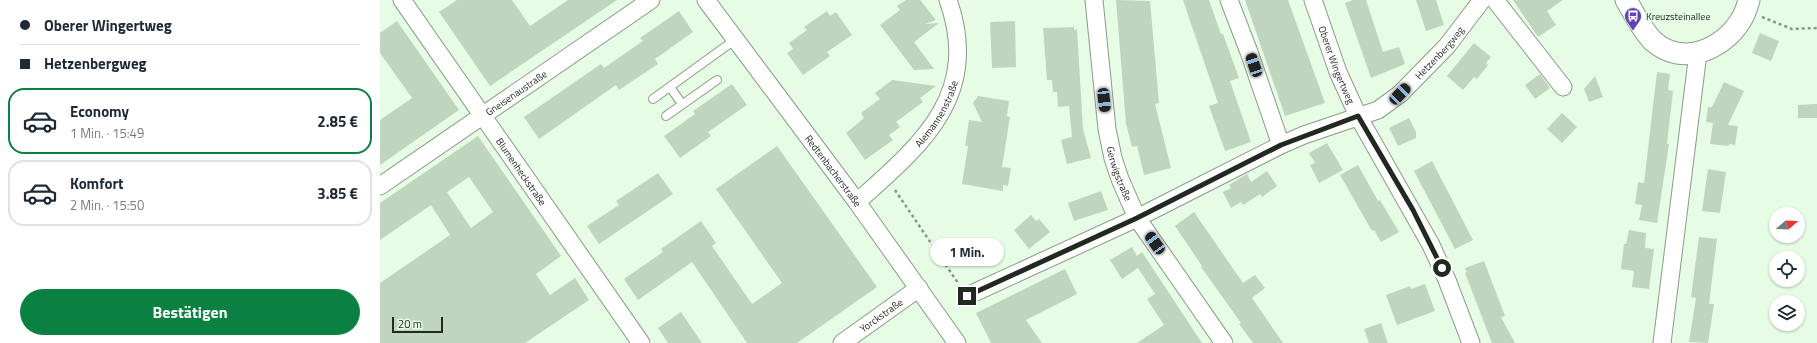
<!DOCTYPE html>
<html lang="de">
<head>
<meta charset="utf-8">
<style>
	body { margin:0; font-family:"Titillium Web",sans-serif; background:#f2f2f3; color:#1f2937; height:100vh; display:flex; flex-direction:column; font-size:15px; white-space:nowrap }
	* { box-sizing:border-box; margin:0 }
	p { font-size:13px; color:#747a83 }
	.icon { flex:none; width:22px; height:22px; fill:none; stroke:currentColor; stroke-width:2; stroke-linecap:round; stroke-linejoin:round }
	.map { position:relative; flex:1; overflow:hidden }
	.panel { display:flex; flex-direction:column; background:#fff; width:380px }
	.panel>* { flex:none }
	.banner { display:grid; align-content:center; height:88px; padding:0 20px; background:#fff }
	.needle { width:26px; rotate:71deg }
	.tools { position:absolute; left:1389px; top:207px; display:grid; gap:8px }
	.tools a { display:grid; place-items:center; width:36px; height:36px; border-radius:50%; background:#fff; box-shadow:0 1px 3px #0004; font-size:20px }
	.scale { position:absolute; left:12px; bottom:10px; width:51px; box-sizing:border-box; padding-left:4px; border:2px solid #212920; border-top:0; font-size:11px; line-height:14px; white-space:nowrap; color:#212920; -webkit-text-stroke:3px #e6fce4; paint-order:stroke }
	.end { position:absolute; width:18px; height:18px; margin:-9px; border:5px solid #212920; background:#fff; box-shadow:0 0 0 2px #fff }
	.from { border-radius:50% }
	.bubble { position:absolute; height:28px; border-radius:14px; background:#fff; box-shadow:0 1px 3px #0004; font-size:13px; font-weight:700; line-height:28px; text-align:center }
	.car { position:absolute; width:12px; height:24px; margin:-12px -6px; border-radius:5px; box-shadow:0 0 3px 1px #0007; background:linear-gradient(#222 24%,#8ab4d8 0 40%,#222 0 76%,#8ab4d8 0 86%,#222 0) }
	.banner b { display:flex; align-items:center; gap:14px; height:38px; font-size:15px }
	.banner b+b { border-top:1px solid #e0e1e3 }
	.banner i { width:10px; height:10px; background:#1f2937 }
	ul { padding:0; list-style:none }
	li { display:flex; align-items:center; gap:12px; height:66px; margin:0 8px 6px; padding:0 12px; border:2px solid #e0e1e3; border-radius:16px }
	li div { flex:1 }
	li b { display:block; font-size:15px }
	li em { font-style:normal; font-weight:700 }
	li.current { border-color:#0b8043 }
	li>.icon { width:36px; height:36px; stroke-width:1.5 }
	.button { display:flex; gap:8px; margin-top:auto; padding:8px 20px }
	.button a { flex:1; height:46px; border-radius:24px; background:#0b8043; color:#fff; font-size:16px; font-weight:700; line-height:46px; text-align:center }
	main { display:flex; flex:1; min-height:0 }
	.map>svg:first-child { display:block }
	.building { fill:#c0d5be; fill-rule:evenodd }
	.lines { fill:none; stroke-linecap:round; stroke-linejoin:round }
	.service-casing { stroke:#899d87; stroke-width:10 }
	.minor-casing { stroke:#899d87; stroke-width:19 }
	.tertiary-casing { stroke:#899d87; stroke-width:23 }
	.path { stroke:#889786; stroke-width:2.5; stroke-dasharray:3 3; stroke-linecap:butt }
	.service { stroke:#fff; stroke-width:8 }
	.minor { stroke:#fff; stroke-width:17 }
	.tertiary { stroke:#fff; stroke-width:21 }
	.route { stroke:#212920; stroke-width:5 }
	.labels { text-anchor:middle; dominant-baseline:central; stroke-width:3; stroke-linejoin:round; paint-order:stroke }
	.poi-label { font-size:10px; fill:#212920; stroke:#e6fce4; text-anchor:start }
	.street-label { font-size:10px; fill:#212920; stroke:#e6fce4 }
</style>
</head>
<body>
<main>
<section class="panel">
<div class="banner">
<b><i class="from"></i>Oberer Wingertweg</b>
<b><i></i>Hetzenbergweg</b>
</div>
<ul>
<li class="current"><svg class="icon" aria-label="car" viewBox="0 0 24 24"><path d="M5 17H2v-5l4-1 3-4h7l3 4 3 1v5h-3M9 17h6M6 11h13"/><circle cx="7" cy="17" r="2"/><circle cx="17" cy="17" r="2"/></svg><div><b>Economy</b><p>1 Min. · 15:49</p></div><em>2.85 €</em></li>
<li><svg class="icon" aria-label="car" viewBox="0 0 24 24"><path d="M5 17H2v-5l4-1 3-4h7l3 4 3 1v5h-3M9 17h6M6 11h13"/><circle cx="7" cy="17" r="2"/><circle cx="17" cy="17" r="2"/></svg><div><b>Komfort</b><p>2 Min. · 15:50</p></div><em>3.85 €</em></li>
</ul>
<div class="button"><a>Bestätigen</a></div>
</section>
<div class="map">
<svg width="1437" height="343" viewBox="0 0 1437 343">
	<rect width="100%" height="100%" fill="#e6fce4"/>
	<!-- building -->
	<path class="building" d="M77 0H132L150 26 188 0H237L110 86 59 12Z
		M526 0H540L556 20 545 24 559 23 534 42 554 69 534 70 500 25 520 10 517 6Z
		M736 0 770 1 779 103 775 104 791 168 764 175 757 146 752 147 746 124Z
		M803 0H829L841 34H843L859 78 850 81 871 142 845 151 829 106 838 103Z
		M865 0H908L945 103 905 116Z
		M973 0H986L1003 52 1019 47 1025 64 991 78 965 3Z
		M1036 0H1056L1064 25 1046 31Z
		M1133 0H1183L1167 11 1176 25 1158 37Z
		M299 11 313 32 275 59 278 64 239 90 236 85 159 139 144 117 221 64 224 68 263 41 260 38Z
		M447 11 450 16 456 12 472 35 447 52 450 56 423 75 407 53 413 49 409 43 427 30 424 27Z
		M17 21 79 110 0 165V120L32 98 0 53V33Z
		M635 21 636 67 612 68 610 22Z
		M694 27V30L697 29 703 129 711 158 687 164 681 140 692 137 689 106 678 107 677 92H673L672 80H667L663 28Z
		M1380 33 1399 41 1391 61 1372 53Z
		M1094 43 1111 57 1106 63 1108 65 1097 79 1094 77 1083 90 1067 76Z
		M1277 72 1290 74 1288 90 1293 91 1287 144H1289L1277 223 1259 220 1262 205 1255 204 1258 182 1264 183Z
		M1160 74 1170 88 1155 99 1145 85Z
		M1215 76 1223 97 1209 102 1204 89Z
		M512 80 556 86 540 98 543 102 516 122 520 127 509 135 513 140 485 160 466 133 484 118 481 113 500 99 495 93Z
		M1344 82 1364 91 1348 125 1358 126 1355 145 1349 144V146L1330 144 1333 123 1326 122 1328 107H1332Z
		M352 84 367 105 328 132 331 136 300 158 284 136 315 114 313 111Z
		M598 96 629 101 627 116 630 117 622 167 631 168 628 186 623 185V191L582 184 588 146H585L589 120 602 122 593 103Z
		M1437 104V118H1418V105Z
		M1182 113 1197 127 1182 143 1167 129Z
		M1029 118 1036 132V138L1018 146 1009 128Z
		M98 136 181 256 156 274 170 295 195 278 209 300 145 343H0V283L70 235 51 205 0 240V203ZM89 177 113 212 91 228 67 192Z
		M947 143 963 170 939 183 930 165 935 163 929 153Z
		M397 146 497 287 417 343H367L312 262 258 300 244 279 283 252 281 249 321 221 336 243 332 246 372 304 402 283 336 189Z
		M1052 161 1093 240 1075 249 1034 171Z
		M978 165 998 201 1000 200 1019 232 1001 242 994 230 992 231 960 175Z
		M1328 169 1346 172 1340 213 1322 211Z
		M887 171 897 186 882 197 880 194 863 205 861 202 851 208 843 192 851 188 849 185 867 174 871 182Z
		M278 173 293 194 219 244 207 226 239 205 236 201Z
		M721 191 728 210 694 221 688 203Z
		M814 212 863 283 875 275 885 288 872 298 903 343H873L859 324 861 323 821 267 822 266 795 226Z
		M651 215 656 221 659 219 670 232 649 249 634 230Z
		M1249 230 1266 233 1265 248 1274 249 1269 289 1252 287 1254 271 1241 269 1244 244H1246Z
		M1319 237 1337 239 1329 304H1334L1328 343 1309 342 1316 298 1311 297Z
		M752 247 757 256 762 252 822 343H757L784 325 767 299 775 294 758 268 742 279 730 260Z
		M1104 261 1125 316 1121 317 1135 343H1112L1085 273 1087 272 1085 268Z
		M685 269 697 294 646 320 662 343H611L596 313Z
		M1045 284 1055 311 1017 325 1006 295 1030 286 1031 289Z
		M301 312 322 343H288L278 328Z
		M1001 323 1008 343H989L984 329Z"/>
	<g class="lines">
		<!-- service casing -->
		<g class="service-casing">
			<path id="service" d="M290 87 302 104
				M273 99 356 39
				M286 116 337 80"/>
		</g>
		<!-- minor casing -->
		<g class="minor-casing">
			<g id="minor">
				<path id="s1" d="M22 0 261 343"/>
				<path id="s2" d="M326 0 477 202 577 343"/>
				<path id="s3" d="M714 0 727 129 733 158 740 179 757 218 844 343"/>
				<path d="M849 0 869 52 901 145"/>
				<path id="s4" d="M933 0 958 72 978 116 1051 245 1067 280 1091 343"/>
				<path d="M1115 0 1183 87"/>
				<path id="s5" d="M0 186 271 0"/>
				<path id="s6" d="M477 202C541 145 602 95 568 0"/>
				<path id="s7" d="M587 296 757 218 901 145 924 135 998 110 1020 94 1067 46 1102 0"/>
				<path id="s8" d="M462 343 539 288"/>
				<path d="M1282 343 1318 53"/>
			</g>
		</g>
		<!-- tertiary casing -->
		<g class="tertiary-casing">
			<path id="tertiary" d="M1246 0C1254 13 1262 30 1273 41 1302 67 1343 50 1361 20 1365 14 1367 7 1369 0"/>
		</g>
		<!-- path -->
		<path class="path" d="M1382 17 1412 29 1437 28
			M515 190 578 283"/>
		<!-- service -->
		<use href="#service" class="service"/>
		<!-- minor -->
		<use href="#minor" class="minor"/>
		<!-- tertiary -->
		<use href="#tertiary" class="tertiary"/>
	</g>
	<g class="lines">
		<!-- route -->
		<path class="route" d="M587 296 757 218 901 145 978 116 1033 210 1062 268"/>
	</g>
	<!-- icons -->
	<defs>
		<g id="bus-pin" transform="scale(0.9)"><path d="M0 17L-7.5 6A9.5 9.5 0 1 1 7.5 6Z" fill="#5f41ba" stroke="#e6fce4"/><path d="M-5-6H5V4H4V6H2V4H-2V6H-4V4H-5ZM-3.5-4V0h7V-4ZM-3.5 1.2v1.5H-2V1.2ZM2 1.2v1.5H3.5V1.2Z" fill="#fff"/></g>
	</defs>
	<g fill-rule="evenodd">
		<use href="#bus-pin" x="1253" y="16"/>
	</g>
	<g class="labels">
		<!-- poi labels -->
		<g class="poi-label">
			<text x="1266" y="16">Kreuzsteinallee</text>
		</g>
		<!-- street labels -->
		<g class="street-label">
			<text stroke="none"><textPath href="#s7" startOffset="536">Hetzenbergweg</textPath></text>
			<text stroke="none"><textPath href="#s4" startOffset="69">Oberer Wingertweg</textPath></text>
			<text stroke="none"><textPath href="#s5" startOffset="165">Gneisenaustraße</textPath></text>
			<text stroke="none"><textPath href="#s6" startOffset="120">Alemannenstraße</textPath></text>
			<text stroke="none"><textPath href="#s2" startOffset="213">Redtenbacherstraße</textPath></text>
			<text stroke="none"><textPath href="#s1" startOffset="209">Blumenheckstraße</textPath></text>
			<text stroke="none"><textPath href="#s3" startOffset="176">Gerwigstraße</textPath></text>
			<text stroke="none"><textPath href="#s8" startOffset="48">Yorckstraße</textPath></text>
		</g>
	</g>
</svg>
<div class="tools">
<a><svg class="needle" viewBox="-14 -14 28 28"><path d="M0-13l5 13h-10z" fill="#e53935"/><path d="M0 13l5-13h-10z" fill="#747a83"/></svg></a>
<a><svg class="icon" aria-label="locate" viewBox="0 0 24 24"><circle cx="12" cy="12" r="6"/><path d="M12 2v4M12 18v4M2 12h4M18 12h4"/></svg></a>
<a><svg class="icon" aria-label="layers" viewBox="0 0 24 24"><path d="M12 4l9 5-9 5-9-5zM3 14l9 5 9-5"/></svg></a>
</div>
<div class="scale">20 m</div>
<i class="end from" style="left:1062px;top:268px"></i>
<i class="end" style="left:587px;top:296px"></i>
<div class="bubble" style="left:550px;top:238px;width:74px">1 Min.</div>
<i class="car" style="left:874px;top:65px;rotate:341deg"></i>
<i class="car" style="left:1020px;top:94px;rotate:44deg"></i>
<i class="car" style="left:724px;top:100px;rotate:174deg"></i>
<i class="car" style="left:775px;top:243px;rotate:325deg"></i>
</div>
</main>
</body>
</html>
